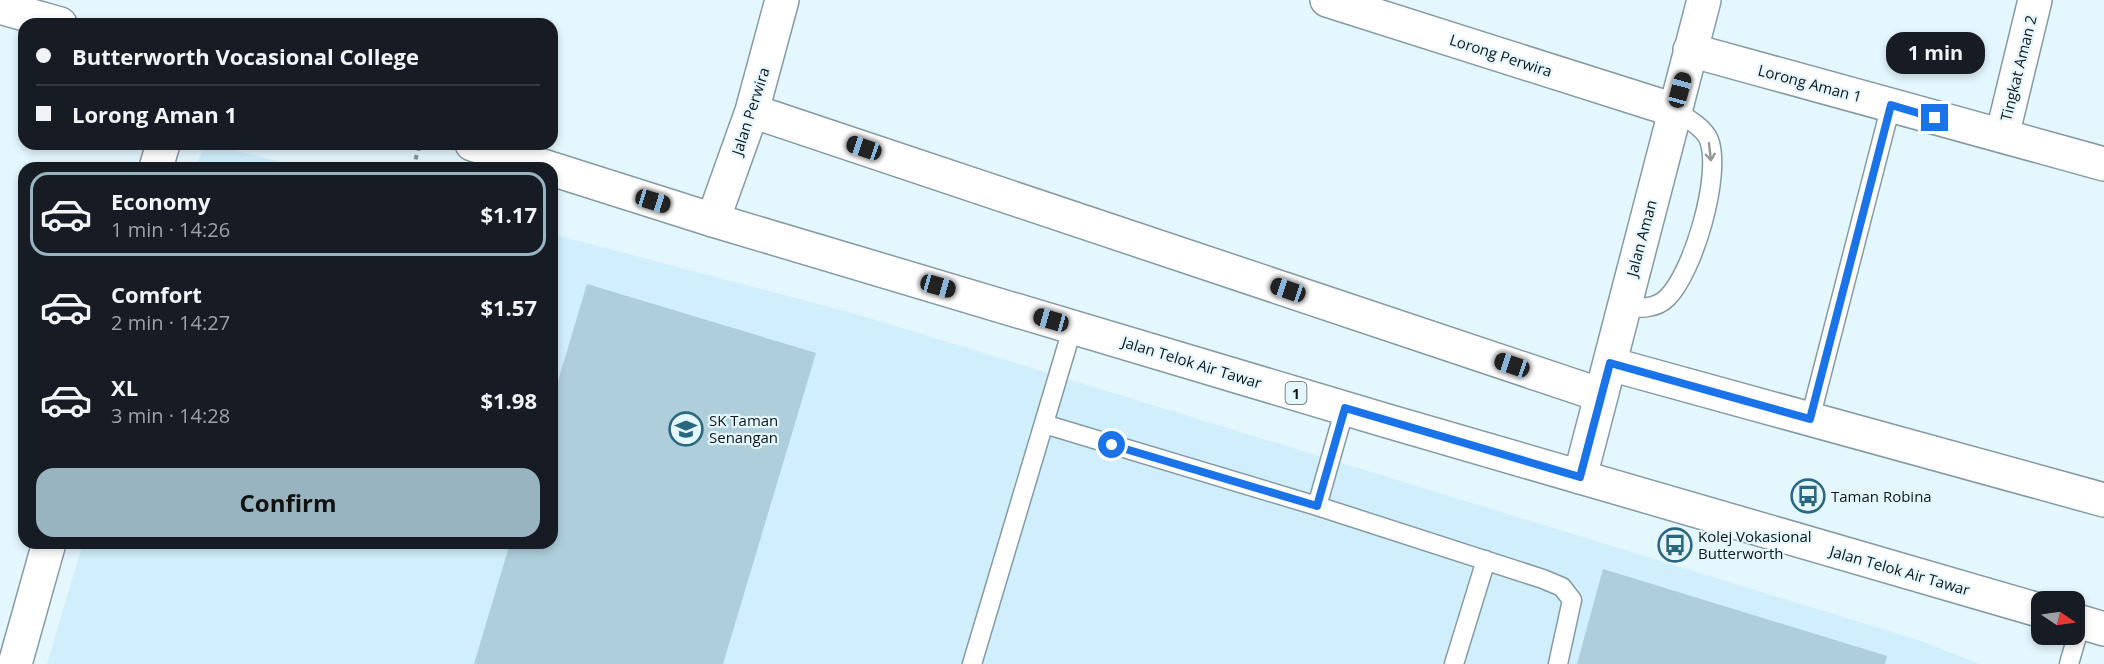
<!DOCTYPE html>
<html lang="en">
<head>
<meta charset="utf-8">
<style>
	body { margin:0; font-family:"Open Sans",sans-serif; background:#20242c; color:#f1f3f6; height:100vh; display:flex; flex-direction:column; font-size:22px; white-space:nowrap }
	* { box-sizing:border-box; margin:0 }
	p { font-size:20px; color:#9ea1a6 }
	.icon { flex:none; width:33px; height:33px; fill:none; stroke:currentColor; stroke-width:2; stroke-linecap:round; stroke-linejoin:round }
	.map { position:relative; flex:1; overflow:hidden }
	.sheet { position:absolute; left:18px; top:162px; width:540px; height:387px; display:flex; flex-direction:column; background:#171b24; border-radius:18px; box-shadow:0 3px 9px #0003 }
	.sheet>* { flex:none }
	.hud { position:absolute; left:18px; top:18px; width:540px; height:132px; border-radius:18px; box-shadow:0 3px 9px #0003; display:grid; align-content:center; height:132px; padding:0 18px; background:#171b24 }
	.needle { width:39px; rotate:103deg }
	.tools { position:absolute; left:2031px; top:591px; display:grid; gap:12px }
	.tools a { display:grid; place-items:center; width:54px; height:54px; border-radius:12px; background:#171b24; box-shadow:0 3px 9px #0003; font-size:30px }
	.end { position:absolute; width:27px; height:27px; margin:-14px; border:8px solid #1a73e8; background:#fff; box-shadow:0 0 0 3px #fff }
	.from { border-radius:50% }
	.bubble { position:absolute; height:42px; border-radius:18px; background:#171b24; box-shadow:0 3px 9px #0003; font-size:20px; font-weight:700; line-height:42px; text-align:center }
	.car { position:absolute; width:18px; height:36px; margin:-18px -9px; border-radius:8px; box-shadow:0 0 4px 2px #0007; background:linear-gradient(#222 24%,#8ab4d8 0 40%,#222 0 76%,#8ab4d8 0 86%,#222 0) }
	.hud b { display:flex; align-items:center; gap:21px; height:57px; font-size:22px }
	.hud b+b { border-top:2px solid #363941 }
	.hud i { width:15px; height:15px; background:#f1f3f6 }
	ul { padding:10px 0 0; list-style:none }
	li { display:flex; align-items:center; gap:18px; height:84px; margin:0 12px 9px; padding:0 6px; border:3px solid transparent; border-radius:18px }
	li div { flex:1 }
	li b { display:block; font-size:22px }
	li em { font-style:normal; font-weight:700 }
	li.on { border-color:#98b4c0 }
	li>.icon { width:54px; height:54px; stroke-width:1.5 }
	.cta { display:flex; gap:12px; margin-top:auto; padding:12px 18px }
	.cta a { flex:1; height:69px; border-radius:18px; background:#98b4c0; color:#111; font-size:24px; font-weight:700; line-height:69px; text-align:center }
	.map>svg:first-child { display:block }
	.built { fill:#d0eefc }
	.green { fill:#aecedc }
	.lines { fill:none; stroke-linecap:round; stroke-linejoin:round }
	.service-casing { stroke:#869aa4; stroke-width:21 }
	.minor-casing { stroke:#869aa4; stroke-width:36 }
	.primary-casing { stroke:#869aa4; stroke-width:36 }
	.path { stroke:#859399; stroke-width:4; stroke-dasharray:4.5 4.5; stroke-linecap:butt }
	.service { stroke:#fff; stroke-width:18 }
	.minor { stroke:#fff; stroke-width:33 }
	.primary { stroke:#fff; stroke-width:33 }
	.oneway { stroke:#939798 }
	.route { stroke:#1a73e8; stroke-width:8 }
	.labels { text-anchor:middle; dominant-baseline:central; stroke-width:4.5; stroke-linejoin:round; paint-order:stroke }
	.shield { fill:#e4f6fe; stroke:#4f5a5f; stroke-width:1.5 }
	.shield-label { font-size:14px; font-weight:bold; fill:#0f171b }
	.street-label { font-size:15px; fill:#0f171b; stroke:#e4f6fe }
	.poi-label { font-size:15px; fill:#0f171b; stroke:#e4f6fe; text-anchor:start }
</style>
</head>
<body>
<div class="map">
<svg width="2104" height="664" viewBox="0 0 2104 664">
	<rect width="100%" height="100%" fill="#e4f6fe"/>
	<!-- built -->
	<path class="built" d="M204 144H212L303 168H196Z
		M552 234 856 314 1921 641 1979 664H47L83 543H552Z"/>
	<!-- green -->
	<path class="green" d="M587 284 816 353 723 664H474L510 543H552V401Z
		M1603 569 1887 656 1885 664H1577Z"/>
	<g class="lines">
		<!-- service casing -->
		<g class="service-casing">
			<path id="service" d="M1622 307C1637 308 1655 310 1667 298 1693 273 1722 175 1709 140 1704 127 1685 117 1674 110
				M1810 419 1891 105
				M1044 424 1317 506 1345 408
				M1317 506 1543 579 1562 587 1572 600 1558 664
				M972 664 1073 326
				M1454 664 1486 560
				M2069 664 2081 622"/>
		</g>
		<!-- minor casing -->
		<g class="minor-casing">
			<path id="minor" d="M1327 0 1674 110
				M1690 50 2104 164
				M752 111 1601 395
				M2002 136 2035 0
				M156 168 163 144
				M713 220 752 111 782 0
				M1610 364 2104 500
				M1580 477 1704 0
				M15 664 49 543"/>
		</g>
		<!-- primary casing -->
		<g class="primary-casing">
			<path id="primary" d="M0 7 60 24
				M472 144 549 168
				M552 169 713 220 1384 420 2042 611
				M2074 620 2104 629"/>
		</g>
		<!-- path -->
		<path class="path" d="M413 168 420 144"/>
		<!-- service -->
		<use href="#service" class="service"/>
		<!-- minor -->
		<use href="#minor" class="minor"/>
		<!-- primary -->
		<use href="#primary" class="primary"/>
	</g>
	<!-- one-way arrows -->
	<defs><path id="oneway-shaft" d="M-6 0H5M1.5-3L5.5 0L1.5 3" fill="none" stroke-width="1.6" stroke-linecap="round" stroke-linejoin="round" transform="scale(1.5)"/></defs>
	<use class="oneway" href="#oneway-shaft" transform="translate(1710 152) rotate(83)"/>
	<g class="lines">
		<!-- route -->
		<path class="route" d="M1112 445 1317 506 1345 408 1580 477 1610 363 1810 419 1891 105 1935 118"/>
	</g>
	<!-- icons -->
	<defs>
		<g id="school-ring" transform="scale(1.725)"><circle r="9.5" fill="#e4f6fe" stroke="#2b677f" stroke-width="1.5"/><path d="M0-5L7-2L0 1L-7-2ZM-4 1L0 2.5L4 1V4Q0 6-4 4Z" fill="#2b677f"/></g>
		<g id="bus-ring" transform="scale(1.725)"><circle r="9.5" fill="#e4f6fe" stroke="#2b677f" stroke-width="1.5"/><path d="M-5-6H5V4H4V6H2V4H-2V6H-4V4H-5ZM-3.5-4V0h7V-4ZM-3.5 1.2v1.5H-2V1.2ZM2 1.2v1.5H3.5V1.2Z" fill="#2b677f"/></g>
	</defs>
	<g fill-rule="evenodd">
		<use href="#school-ring" x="686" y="429"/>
		<use href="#bus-ring" x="1808" y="496"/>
		<use href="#bus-ring" x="1675" y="545"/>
	</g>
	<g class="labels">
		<!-- shield labels -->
		<rect class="shield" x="1285.5" y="382" width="21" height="22" rx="4.5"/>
		<g class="shield-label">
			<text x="1296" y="393">1</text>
		</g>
		<!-- street labels -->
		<g class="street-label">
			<text transform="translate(1501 55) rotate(18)">Lorong Perwira</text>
			<text transform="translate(2018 68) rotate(-76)">Tingkat Aman 2</text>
			<text transform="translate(1810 83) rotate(15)">Lorong Aman 1</text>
			<text transform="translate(750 111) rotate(-72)">Jalan Perwira</text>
			<text transform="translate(1641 238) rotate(-75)">Jalan Aman</text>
			<text transform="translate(1192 362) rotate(17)">Jalan Telok Air Tawar</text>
			<text transform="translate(1900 570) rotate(16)">Jalan Telok Air Tawar</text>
		</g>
		<!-- poi labels -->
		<g class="poi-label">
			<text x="709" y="420">SK Taman<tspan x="709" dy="17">Senangan</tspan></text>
			<text x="1831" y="496">Taman Robina</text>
			<text x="1698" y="536">Kolej Vokasional<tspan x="1698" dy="17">Butterworth</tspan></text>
		</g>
	</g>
</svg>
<div class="tools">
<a><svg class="needle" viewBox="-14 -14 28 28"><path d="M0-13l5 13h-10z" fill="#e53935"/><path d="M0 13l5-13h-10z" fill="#9ea1a6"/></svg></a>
</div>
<i class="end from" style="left:1112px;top:445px"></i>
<i class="end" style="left:1935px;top:118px"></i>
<div class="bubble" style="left:1886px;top:32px;width:99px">1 min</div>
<i class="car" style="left:1680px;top:90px;rotate:15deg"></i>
<i class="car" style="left:864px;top:148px;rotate:289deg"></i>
<i class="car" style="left:653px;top:201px;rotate:107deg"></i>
<i class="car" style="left:938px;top:286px;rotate:106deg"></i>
<i class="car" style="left:1288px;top:290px;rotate:289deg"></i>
<i class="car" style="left:1051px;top:320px;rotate:286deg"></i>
<i class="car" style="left:1512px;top:365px;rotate:289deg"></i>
<div class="hud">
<b><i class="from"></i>Butterworth Vocasional College</b>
<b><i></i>Lorong Aman 1</b>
</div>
<section class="sheet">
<ul>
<li class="on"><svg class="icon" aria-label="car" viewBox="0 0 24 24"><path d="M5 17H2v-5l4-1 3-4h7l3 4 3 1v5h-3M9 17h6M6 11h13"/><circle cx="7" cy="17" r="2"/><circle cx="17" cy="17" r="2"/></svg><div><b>Economy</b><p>1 min · 14:26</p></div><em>$1.17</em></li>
<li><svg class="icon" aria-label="car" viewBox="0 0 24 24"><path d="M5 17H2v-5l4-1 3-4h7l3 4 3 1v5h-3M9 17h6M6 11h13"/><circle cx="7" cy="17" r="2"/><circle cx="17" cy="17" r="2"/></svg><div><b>Comfort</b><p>2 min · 14:27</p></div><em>$1.57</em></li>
<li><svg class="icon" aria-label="car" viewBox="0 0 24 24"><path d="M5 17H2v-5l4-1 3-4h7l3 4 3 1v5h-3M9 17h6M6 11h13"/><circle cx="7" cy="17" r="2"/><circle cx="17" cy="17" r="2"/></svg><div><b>XL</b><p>3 min · 14:28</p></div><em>$1.98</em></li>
</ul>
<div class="cta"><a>Confirm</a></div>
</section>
</div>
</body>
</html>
